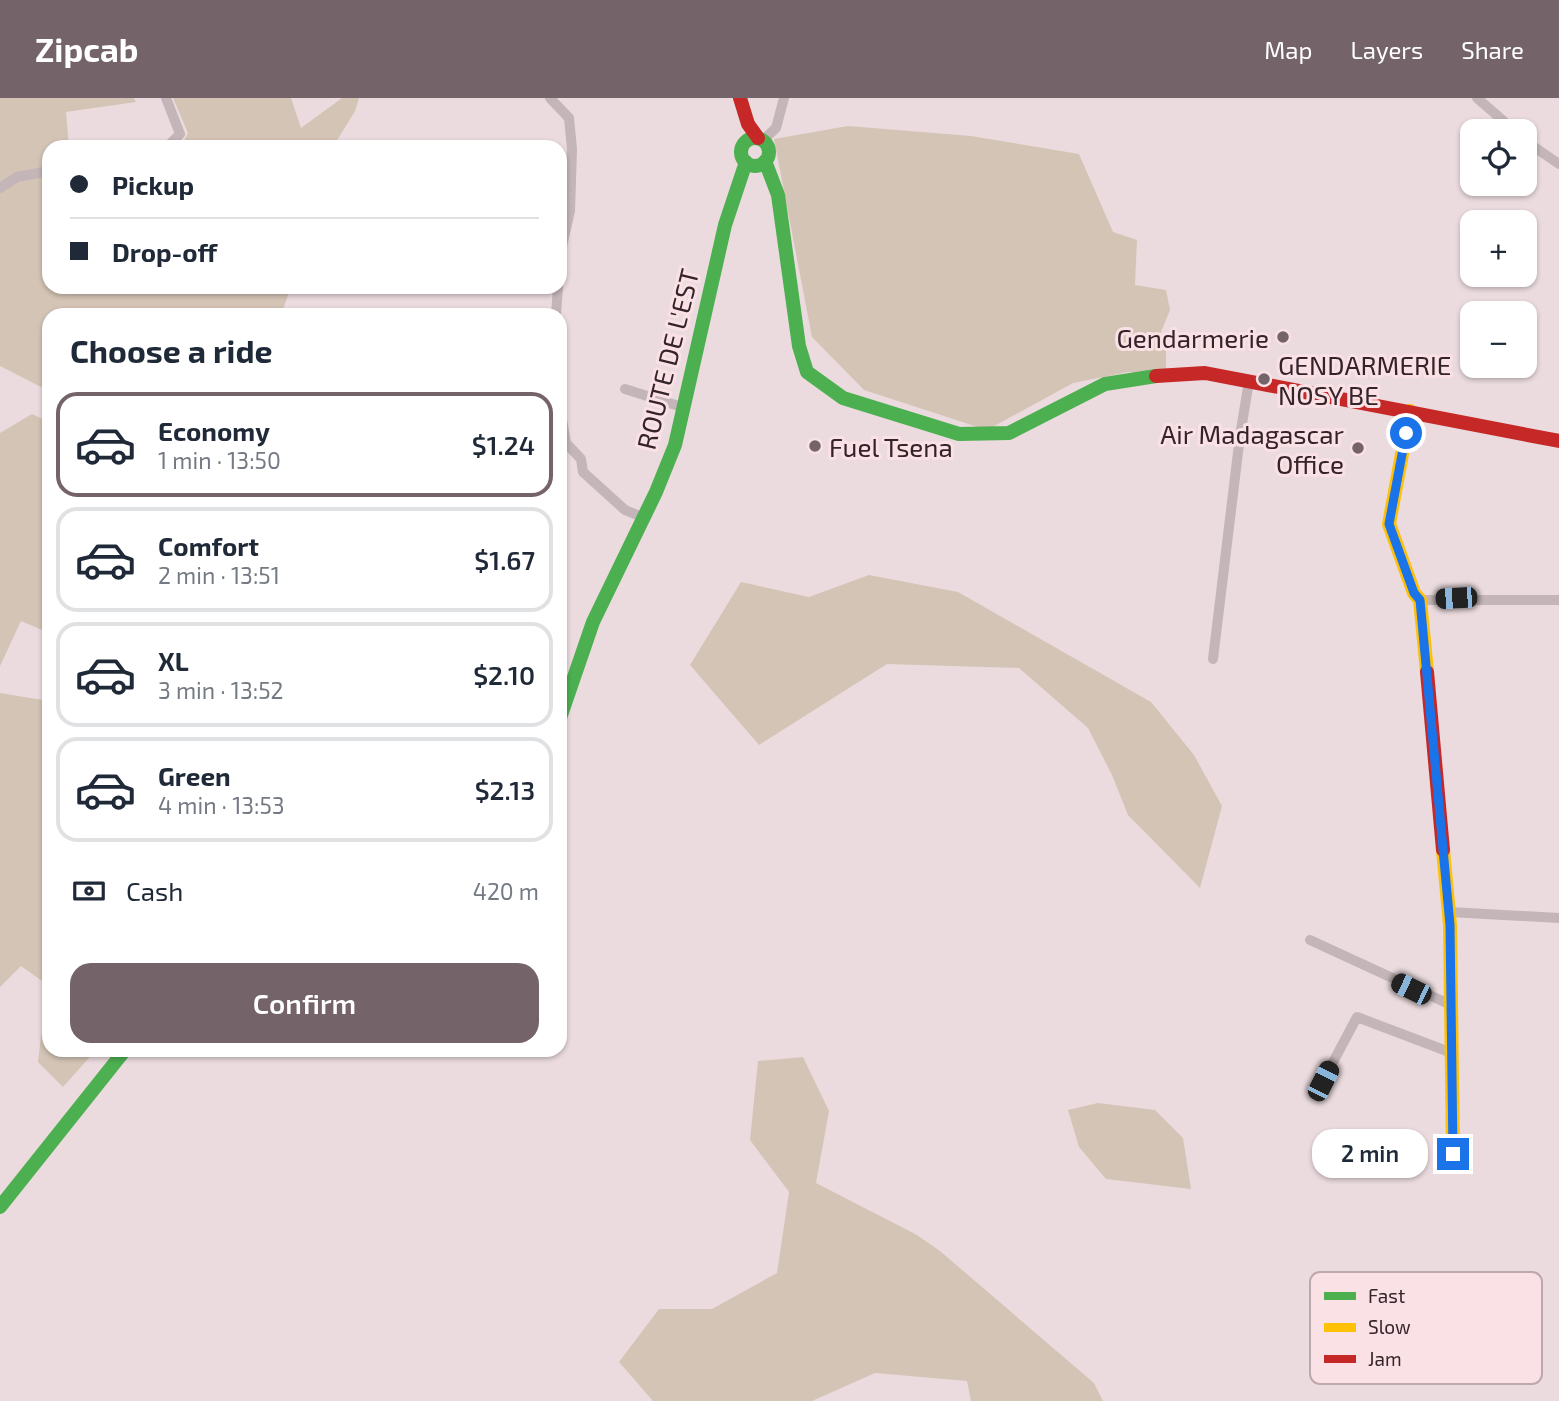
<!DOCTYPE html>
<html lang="en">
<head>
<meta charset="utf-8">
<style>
	body { margin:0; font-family:"Exo 2",sans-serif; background:#f2f2f3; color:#1f2937; height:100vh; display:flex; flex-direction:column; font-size:26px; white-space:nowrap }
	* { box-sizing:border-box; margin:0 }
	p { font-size:23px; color:#747a83 }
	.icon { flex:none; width:38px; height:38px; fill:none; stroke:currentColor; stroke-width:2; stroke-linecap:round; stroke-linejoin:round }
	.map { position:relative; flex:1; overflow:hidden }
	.drawer { position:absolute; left:42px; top:210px; width:525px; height:749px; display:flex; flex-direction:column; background:#fff; border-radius:21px; box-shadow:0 2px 5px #0004 }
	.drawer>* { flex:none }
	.banner { position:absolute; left:42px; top:42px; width:525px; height:154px; border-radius:21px; box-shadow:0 2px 5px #0004; display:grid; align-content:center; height:154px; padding:0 28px; background:#fff }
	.fabs { position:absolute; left:1460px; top:21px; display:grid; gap:14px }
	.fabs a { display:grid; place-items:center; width:77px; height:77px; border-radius:14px; background:#fff; box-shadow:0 2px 5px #0004; font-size:35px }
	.end { position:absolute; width:32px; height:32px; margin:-16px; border:9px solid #1a73e8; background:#fff; box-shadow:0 0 0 4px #fff }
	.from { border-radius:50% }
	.bubble { position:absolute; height:49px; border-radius:21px; background:#fff; box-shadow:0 2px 5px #0004; font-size:23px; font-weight:600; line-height:49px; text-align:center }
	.car { position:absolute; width:21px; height:42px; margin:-21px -10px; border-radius:9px; box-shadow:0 0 5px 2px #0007; background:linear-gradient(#222 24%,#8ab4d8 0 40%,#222 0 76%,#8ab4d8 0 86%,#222 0) }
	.banner b { display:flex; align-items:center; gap:24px; height:66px; font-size:26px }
	.banner b+b { border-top:2px solid #e0e1e3 }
	.banner i { width:18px; height:18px; background:#1f2937 }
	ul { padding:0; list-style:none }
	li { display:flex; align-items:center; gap:21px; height:105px; margin:0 14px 10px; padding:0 14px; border:4px solid #e0e1e3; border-radius:21px }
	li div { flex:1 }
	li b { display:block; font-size:26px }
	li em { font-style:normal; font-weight:600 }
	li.active { border-color:#746469 }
	li>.icon { width:63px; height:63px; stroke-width:1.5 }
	h2 { padding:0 28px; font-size:32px; line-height:84px }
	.pay { display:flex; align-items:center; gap:18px; height:77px; padding:0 28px; font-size:26px }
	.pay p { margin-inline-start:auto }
	.primary-button { display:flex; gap:14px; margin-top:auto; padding:14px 28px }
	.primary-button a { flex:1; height:80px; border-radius:21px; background:#746469; color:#fff; font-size:28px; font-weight:600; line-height:80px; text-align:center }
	header { display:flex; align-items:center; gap:42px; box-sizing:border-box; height:98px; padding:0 35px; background:#746469; color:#fff }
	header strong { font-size:33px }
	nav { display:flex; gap:38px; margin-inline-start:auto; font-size:24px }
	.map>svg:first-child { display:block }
	.green { fill:#d4c4b5 }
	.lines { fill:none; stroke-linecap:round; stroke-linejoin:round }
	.street { stroke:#c3b5b8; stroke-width:10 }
	.fast { stroke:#4caf50; stroke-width:14 }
	.slow { stroke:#ffc107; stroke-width:14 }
	.jam { stroke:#c62828; stroke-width:14 }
	.route { stroke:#1a73e8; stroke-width:9 }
	.poi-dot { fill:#746469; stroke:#fae1e5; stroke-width:2.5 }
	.labels { text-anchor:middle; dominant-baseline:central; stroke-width:6; stroke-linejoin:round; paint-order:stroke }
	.poi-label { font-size:26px; fill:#34242a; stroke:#fae1e5; text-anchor:end }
	.street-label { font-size:26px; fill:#34242a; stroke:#fae1e5 }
	.key { fill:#fae1e5; stroke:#bfa8ad; stroke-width:2 }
	.key-label { font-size:19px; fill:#34242a }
</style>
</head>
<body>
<header>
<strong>Zipcab</strong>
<nav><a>Map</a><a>Layers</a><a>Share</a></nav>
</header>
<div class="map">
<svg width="1559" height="1303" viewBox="0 0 1559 1303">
	<rect width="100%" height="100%" fill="#ebdbde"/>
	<!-- green -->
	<path class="green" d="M0 0H134L136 4 66 14 69 49H49V189H291L281 217H49V293L0 268Z
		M173 0H291L301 30 342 0H359L355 13 333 49H181L188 35Z
		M848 28 971 38 1079 56 1113 134 1137 142 1135 187 1166 192 1170 212 1159 239 1166 244V275L1128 274 1073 285 987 332 864 292 812 239 774 41Z
		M32 316 49 324V535L21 523 0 568V335Z
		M869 477 958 494 1151 604 1194 657 1222 708 1200 790 1128 717 1112 677 1088 630 1019 570 887 566 759 647 690 567 741 484 809 499Z
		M0 595 49 603V888L21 868 0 889Z
		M49 918V952H96L63 989 38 964 41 938Z
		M803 959 829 1013 816 1085 917 1137 940 1153 1094 1285 1103 1303H971L967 1283 875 1275 812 1303H653L619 1264 659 1211H712L777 1175 789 1094 750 1042 758 963Z
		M1098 1005 1155 1012 1183 1040 1191 1091 1106 1081 1079 1049 1068 1012Z"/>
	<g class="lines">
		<!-- street -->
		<path class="street" d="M166 0 180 36 167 49
			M550 0 569 20 572 51 570 113 560 157
			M1477 0 1515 33
			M763 42 776 30 784 0
			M1524 42 1559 66
			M0 90 17 79 49 73
			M556 217 558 189
			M625 291 685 310
			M560 310 566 345 581 361 583 374 625 412 642 419
			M1420 502H1559
			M1213 561 1240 338 1249 283
			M1449 814 1559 820
			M1310 842 1451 907
			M1323 983 1357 919 1452 955"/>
		<!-- fast -->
		<path class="fast" d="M741 54a14 14 0 1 1 28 0a14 14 0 1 1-28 0Z
			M765 63 778 97 799 248 807 274 843 300 959 336 1009 335 1105 286 1156 278
			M560 620 593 524 656 394 675 347 725 127 746 64
			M0 1109 125 952"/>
		<!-- slow -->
		<path class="slow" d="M1410 313 1389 426 1414 495 1420 502 1427 574
			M1443 752 1450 827 1453 1056"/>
		<!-- jam -->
		<path class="jam" d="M740 0 748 26 758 40
			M1156 278 1205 275 1559 343
			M1427 574 1443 752"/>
	</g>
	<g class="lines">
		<!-- route -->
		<path class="route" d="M1406 335 1389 426 1414 495 1420 502 1450 827 1453 1056"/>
	</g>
	<!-- markers -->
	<g class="poi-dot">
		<circle cx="1283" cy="239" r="7"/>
		<circle cx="1264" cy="281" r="7"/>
		<circle cx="815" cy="348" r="7"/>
		<circle cx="1358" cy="350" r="7"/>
	</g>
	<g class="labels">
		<!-- poi labels -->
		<g class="poi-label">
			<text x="1269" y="239">Gendarmerie</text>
			<text x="1278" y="266" text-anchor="start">GENDARMERIE<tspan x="1278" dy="30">NOSY BE</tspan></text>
			<text x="1344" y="335">Air Madagascar<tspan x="1344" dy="30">Office</tspan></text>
			<text x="829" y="348" text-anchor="start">Fuel Tsena</text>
		</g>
		<!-- street labels -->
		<g class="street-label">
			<text transform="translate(667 261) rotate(-76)">ROUTE DE L'EST</text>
		</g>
	</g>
	<!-- legend -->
	<rect x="1310" y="1174" width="232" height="112" rx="10" class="key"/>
	<rect x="1324" y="1194" width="32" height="8" fill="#4caf50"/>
	<rect x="1324" y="1225" width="32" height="9" fill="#ffc107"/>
	<rect x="1324" y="1257" width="32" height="8" fill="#c62828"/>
	<g class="key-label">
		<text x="1368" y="1205">Fast</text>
		<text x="1368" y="1236">Slow</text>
		<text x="1368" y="1268">Jam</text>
	</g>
</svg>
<div class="fabs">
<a><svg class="icon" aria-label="locate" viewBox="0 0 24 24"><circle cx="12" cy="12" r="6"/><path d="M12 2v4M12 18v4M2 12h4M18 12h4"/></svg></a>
<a>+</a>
<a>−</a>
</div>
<i class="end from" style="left:1406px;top:335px"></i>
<i class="end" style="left:1453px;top:1056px"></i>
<div class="bubble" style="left:1312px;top:1031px;width:116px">2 min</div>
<i class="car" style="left:1456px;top:500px;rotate:267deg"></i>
<i class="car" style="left:1411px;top:891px;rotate:296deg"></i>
<i class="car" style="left:1323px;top:983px;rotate:27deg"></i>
<div class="banner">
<b><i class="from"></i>Pickup</b>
<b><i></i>Drop-off</b>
</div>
<section class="drawer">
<h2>Choose a ride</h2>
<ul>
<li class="active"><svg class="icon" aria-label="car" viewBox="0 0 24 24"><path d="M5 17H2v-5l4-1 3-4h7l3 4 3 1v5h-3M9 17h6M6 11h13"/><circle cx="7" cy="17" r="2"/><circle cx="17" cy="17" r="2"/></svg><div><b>Economy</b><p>1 min · 13:50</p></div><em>$1.24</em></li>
<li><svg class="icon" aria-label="car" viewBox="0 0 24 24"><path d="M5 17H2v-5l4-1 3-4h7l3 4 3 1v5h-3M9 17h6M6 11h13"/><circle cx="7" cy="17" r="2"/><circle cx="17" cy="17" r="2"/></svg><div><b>Comfort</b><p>2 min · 13:51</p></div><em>$1.67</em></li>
<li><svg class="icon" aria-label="car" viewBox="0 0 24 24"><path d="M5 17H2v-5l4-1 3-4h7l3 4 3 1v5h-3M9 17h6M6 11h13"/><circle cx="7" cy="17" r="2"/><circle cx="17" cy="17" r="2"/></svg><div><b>XL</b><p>3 min · 13:52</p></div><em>$2.10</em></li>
<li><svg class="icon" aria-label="car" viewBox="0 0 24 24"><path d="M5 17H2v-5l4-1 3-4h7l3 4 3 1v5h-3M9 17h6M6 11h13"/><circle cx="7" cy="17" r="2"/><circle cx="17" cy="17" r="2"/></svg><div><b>Green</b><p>4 min · 13:53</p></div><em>$2.13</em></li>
</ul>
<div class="pay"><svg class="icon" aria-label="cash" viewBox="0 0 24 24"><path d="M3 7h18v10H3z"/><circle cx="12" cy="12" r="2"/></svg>Cash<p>420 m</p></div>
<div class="primary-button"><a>Confirm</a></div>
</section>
</div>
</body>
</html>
